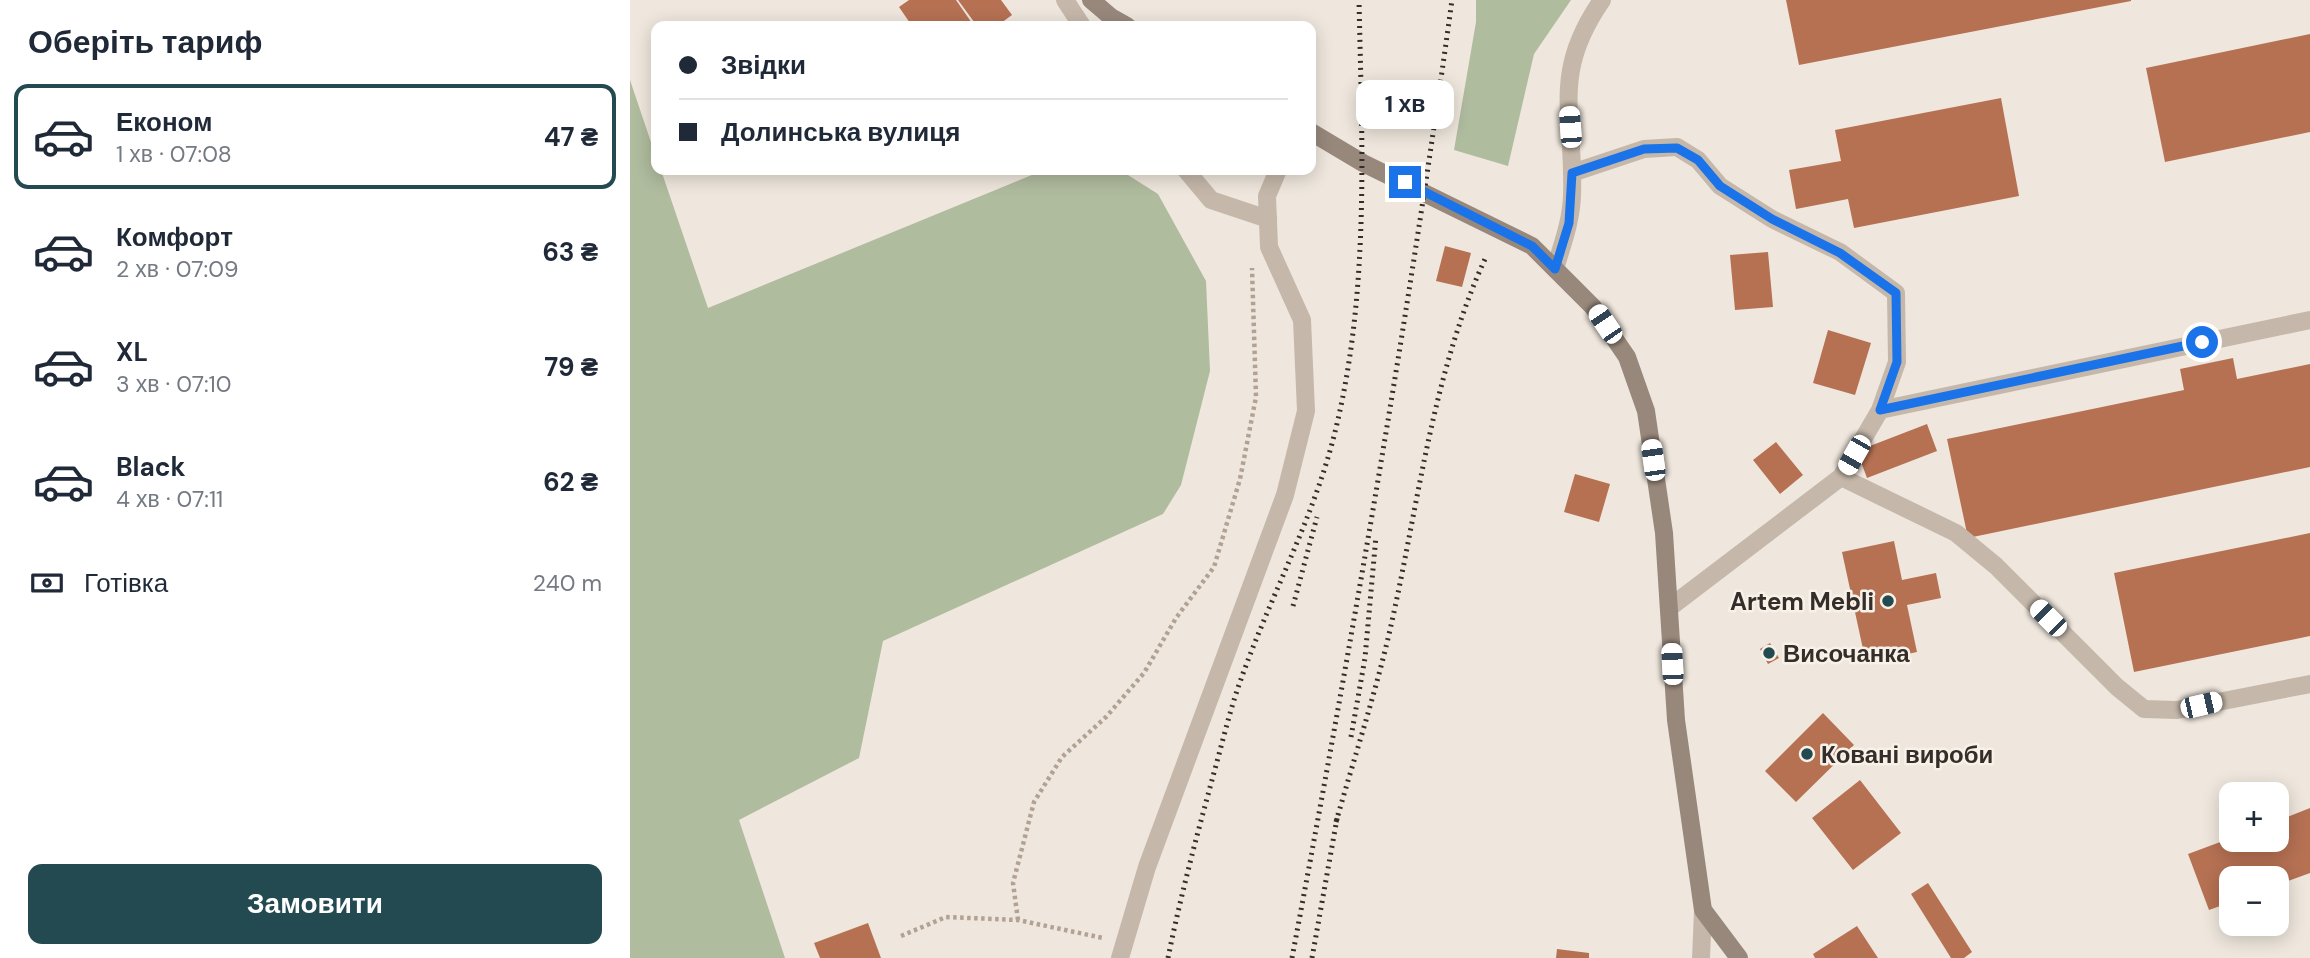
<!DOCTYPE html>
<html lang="uk">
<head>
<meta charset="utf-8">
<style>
	body { margin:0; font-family:"DM Sans",sans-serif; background:#f6f6f7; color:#1f2937; height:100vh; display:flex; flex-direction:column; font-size:26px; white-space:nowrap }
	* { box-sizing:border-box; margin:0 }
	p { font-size:23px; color:#747a83 }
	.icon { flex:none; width:38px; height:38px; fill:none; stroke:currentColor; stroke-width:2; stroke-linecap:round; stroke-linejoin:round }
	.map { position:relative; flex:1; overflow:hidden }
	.side { display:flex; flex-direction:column; background:#fff; width:630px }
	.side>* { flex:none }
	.banner { position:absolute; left:21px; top:21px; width:665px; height:154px; border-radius:14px; box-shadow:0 4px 18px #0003; display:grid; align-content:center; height:154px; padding:0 28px; background:#fff }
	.fabs { position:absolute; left:1589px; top:782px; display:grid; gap:14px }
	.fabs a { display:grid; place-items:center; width:70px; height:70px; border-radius:14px; background:#fff; box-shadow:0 4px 18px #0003; font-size:35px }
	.end { position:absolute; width:32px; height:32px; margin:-16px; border:9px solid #1a73e8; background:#fff; box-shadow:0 0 0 4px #fff }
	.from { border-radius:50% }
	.bubble { position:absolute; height:49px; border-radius:14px; background:#fff; box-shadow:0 4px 18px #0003; font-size:23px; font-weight:700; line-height:49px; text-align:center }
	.car { position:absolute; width:21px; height:42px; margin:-21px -10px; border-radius:9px; box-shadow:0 0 5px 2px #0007; background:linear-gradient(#fff 24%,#345 0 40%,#fff 0 76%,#345 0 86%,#fff 0) }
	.banner b { display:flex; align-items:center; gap:24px; height:66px; font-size:26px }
	.banner b+b { border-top:2px solid #e0e1e3 }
	.banner i { width:18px; height:18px; background:#1f2937 }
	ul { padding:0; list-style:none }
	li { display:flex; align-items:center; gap:21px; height:105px; margin:0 14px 10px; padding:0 14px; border:4px solid transparent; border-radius:14px }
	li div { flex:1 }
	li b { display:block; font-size:26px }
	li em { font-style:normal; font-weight:700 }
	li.current { border-color:#234a50 }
	li>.icon { width:63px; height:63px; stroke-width:1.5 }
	h2 { padding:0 28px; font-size:32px; line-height:84px }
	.pay { display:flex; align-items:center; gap:18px; height:77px; padding:0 28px; font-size:26px }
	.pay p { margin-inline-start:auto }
	.primary-button { display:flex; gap:14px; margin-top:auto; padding:14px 28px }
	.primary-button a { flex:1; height:80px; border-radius:14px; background:#234a50; color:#fff; font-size:28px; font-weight:700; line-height:80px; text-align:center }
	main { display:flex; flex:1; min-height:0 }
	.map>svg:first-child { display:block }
	.green { fill:#b0bc9e }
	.building { fill:#b67153 }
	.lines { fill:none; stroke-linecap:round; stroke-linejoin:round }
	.path { stroke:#b1a294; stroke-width:4.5; stroke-dasharray:3.5 3.5; stroke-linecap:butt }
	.service { stroke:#c5b8aa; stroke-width:18 }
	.minor { stroke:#c5b8aa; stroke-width:18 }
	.secondary { stroke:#98887c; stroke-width:18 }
	.rail { stroke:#342d29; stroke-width:5; stroke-dasharray:2 5; stroke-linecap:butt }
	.route { stroke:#1a73e8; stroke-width:9 }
	.poi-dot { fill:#234a50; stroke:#f7f1e8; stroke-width:2.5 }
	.labels { text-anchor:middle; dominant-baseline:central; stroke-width:5; stroke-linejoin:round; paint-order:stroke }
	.poi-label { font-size:24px; font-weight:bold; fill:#342d29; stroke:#f7f1e8; text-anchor:start }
</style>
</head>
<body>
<main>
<section class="side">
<h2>Оберіть тариф</h2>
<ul>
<li class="current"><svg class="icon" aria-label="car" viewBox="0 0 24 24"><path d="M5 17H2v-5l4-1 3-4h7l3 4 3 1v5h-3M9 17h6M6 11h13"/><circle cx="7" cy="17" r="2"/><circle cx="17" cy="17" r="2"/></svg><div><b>Економ</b><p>1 хв · 07:08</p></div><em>47 ₴</em></li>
<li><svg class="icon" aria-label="car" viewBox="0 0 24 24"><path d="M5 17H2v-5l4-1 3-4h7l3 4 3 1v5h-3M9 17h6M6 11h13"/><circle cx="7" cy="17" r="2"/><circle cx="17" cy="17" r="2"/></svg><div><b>Комфорт</b><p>2 хв · 07:09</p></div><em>63 ₴</em></li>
<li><svg class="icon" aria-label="car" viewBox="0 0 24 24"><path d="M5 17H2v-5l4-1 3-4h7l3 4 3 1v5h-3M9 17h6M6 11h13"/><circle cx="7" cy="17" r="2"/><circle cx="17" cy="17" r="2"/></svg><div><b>XL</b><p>3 хв · 07:10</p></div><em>79 ₴</em></li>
<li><svg class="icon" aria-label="car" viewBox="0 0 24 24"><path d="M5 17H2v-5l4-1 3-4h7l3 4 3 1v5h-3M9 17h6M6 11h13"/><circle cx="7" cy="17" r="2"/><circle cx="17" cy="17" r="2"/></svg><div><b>Black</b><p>4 хв · 07:11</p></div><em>62 ₴</em></li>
</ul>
<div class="pay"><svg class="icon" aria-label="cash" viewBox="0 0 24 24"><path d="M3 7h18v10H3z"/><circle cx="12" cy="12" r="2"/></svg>Готівка<p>240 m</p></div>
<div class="primary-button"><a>Замовити</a></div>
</section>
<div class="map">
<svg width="1680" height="958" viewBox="0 0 1680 958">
	<rect width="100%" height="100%" fill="#efe7dd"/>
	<!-- green -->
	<path class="green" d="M846 0H941L904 54 878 166 824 150 846 22Z
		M0 80 26 157V170H31L78 308 414 170H490L528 194 576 281 580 371 551 485 533 514 253 641 229 758 109 820 155 958H0Z"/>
	<!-- building -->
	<path class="building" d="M279 0H326L344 26H282L269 7Z
		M328 0H371L382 15 367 26H347Z
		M1156 0H1501V1L1169 65Z
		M1680 34V132L1535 162 1516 68Z
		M1371 98 1389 196 1224 228 1218 199 1166 209 1159 170 1211 161 1205 130Z
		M815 246 841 253 832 287 806 281Z
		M1138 252 1143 307 1105 310 1100 255Z
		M1198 330 1241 343 1225 395 1183 383Z
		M1603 358 1607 379 1680 364V467L1338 538 1317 439 1554 390 1550 369Z
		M1297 424 1307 451 1237 478 1227 451Z
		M1146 442 1173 475 1150 494 1123 460Z
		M945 474 980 484 969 522 934 512Z
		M1680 533V636L1504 672 1484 573Z
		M1264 541 1272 580 1306 573 1311 598 1277 605 1287 652 1236 663 1212 552Z
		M1140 643 1149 658 1138 664 1130 649Z
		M1193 713 1224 745 1166 802 1135 771Z
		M1230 780 1271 833 1223 870 1182 818Z
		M1680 808V873L1647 885V878H1601V902L1579 910 1558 854 1601 838V840H1647V821Z
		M1298 883 1342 952 1334 958H1321L1281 894Z
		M238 923 251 958H190L184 943Z
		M1227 926 1248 958H1185L1183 954Z
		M927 949 959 953V958H926Z"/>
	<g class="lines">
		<!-- path -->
		<path class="path" d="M388 920 383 883 404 802 432 757 476 717 514 673 546 618 584 567 610 479 626 397 622 268
			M271 936 316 917 388 920 473 938"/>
		<!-- service -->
		<path class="service" d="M942 173 1014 149 1047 147 1068 160 1090 186 1142 219 1210 252 1266 293 1267 362 1250 410 1211 477 1039 608
			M1250 410 1680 320
			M1211 477 1326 533 1366 566 1487 687 1514 709 1547 710 1680 684
			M490 958 517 867 655 495 676 411 672 320 639 247 637 196 648 170"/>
		<!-- minor -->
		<path class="minor" d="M435 0 452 26
			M556 170 581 200 638 219
			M925 269C932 245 941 222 942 196 945 114 920 75 972 0
			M1071 958 1073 910"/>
		<!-- secondary -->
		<path class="secondary" d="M461 0 481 17 497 26
			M681 132 733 163 902 246 963 307 997 357 1016 411 1034 533 1046 720 1073 910 1109 958"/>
		<!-- rail -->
		<path class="rail" d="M663 606 687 517
			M721 737 735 658 746 536
			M706 822C725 755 747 689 762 621 789 500 803 373 855 259
			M538 958C551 894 568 831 585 769 593 740 600 710 610 682 639 599 682 522 704 436 740 294 732 145 729 0
			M662 958C722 640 778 321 822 0
			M682 958 708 813"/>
	</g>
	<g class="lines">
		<!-- route -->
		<path class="route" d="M775 182 902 246 925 269 939 223 942 173 1014 149 1047 148 1068 160 1090 186 1142 219 1210 253 1266 293 1267 362 1250 410 1572 342"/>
	</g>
	<!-- markers -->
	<g class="poi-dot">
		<circle cx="1258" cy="601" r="7"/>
		<circle cx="1139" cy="653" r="7"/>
		<circle cx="1177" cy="754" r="7"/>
	</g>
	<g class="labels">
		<!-- poi labels -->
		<g class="poi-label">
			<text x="1244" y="601" text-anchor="end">Artem Mebli</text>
			<text x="1153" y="653">Височанка</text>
			<text x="1191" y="754">Ковані вироби</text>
		</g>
	</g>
</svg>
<div class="fabs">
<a>+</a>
<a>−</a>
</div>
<i class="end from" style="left:1572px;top:342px"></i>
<i class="end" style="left:775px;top:182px"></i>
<div class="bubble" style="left:726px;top:80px;width:98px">1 хв</div>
<i class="car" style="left:940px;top:127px;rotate:356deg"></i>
<i class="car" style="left:975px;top:324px;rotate:326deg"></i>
<i class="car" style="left:1224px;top:455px;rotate:210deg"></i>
<i class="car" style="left:1023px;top:460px;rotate:352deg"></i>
<i class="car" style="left:1418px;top:618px;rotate:315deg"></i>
<i class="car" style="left:1042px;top:664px;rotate:357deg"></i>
<i class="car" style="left:1571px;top:705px;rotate:77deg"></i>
<div class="banner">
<b><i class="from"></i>Звідки</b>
<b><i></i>Долинська вулиця</b>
</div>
</div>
</main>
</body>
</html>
